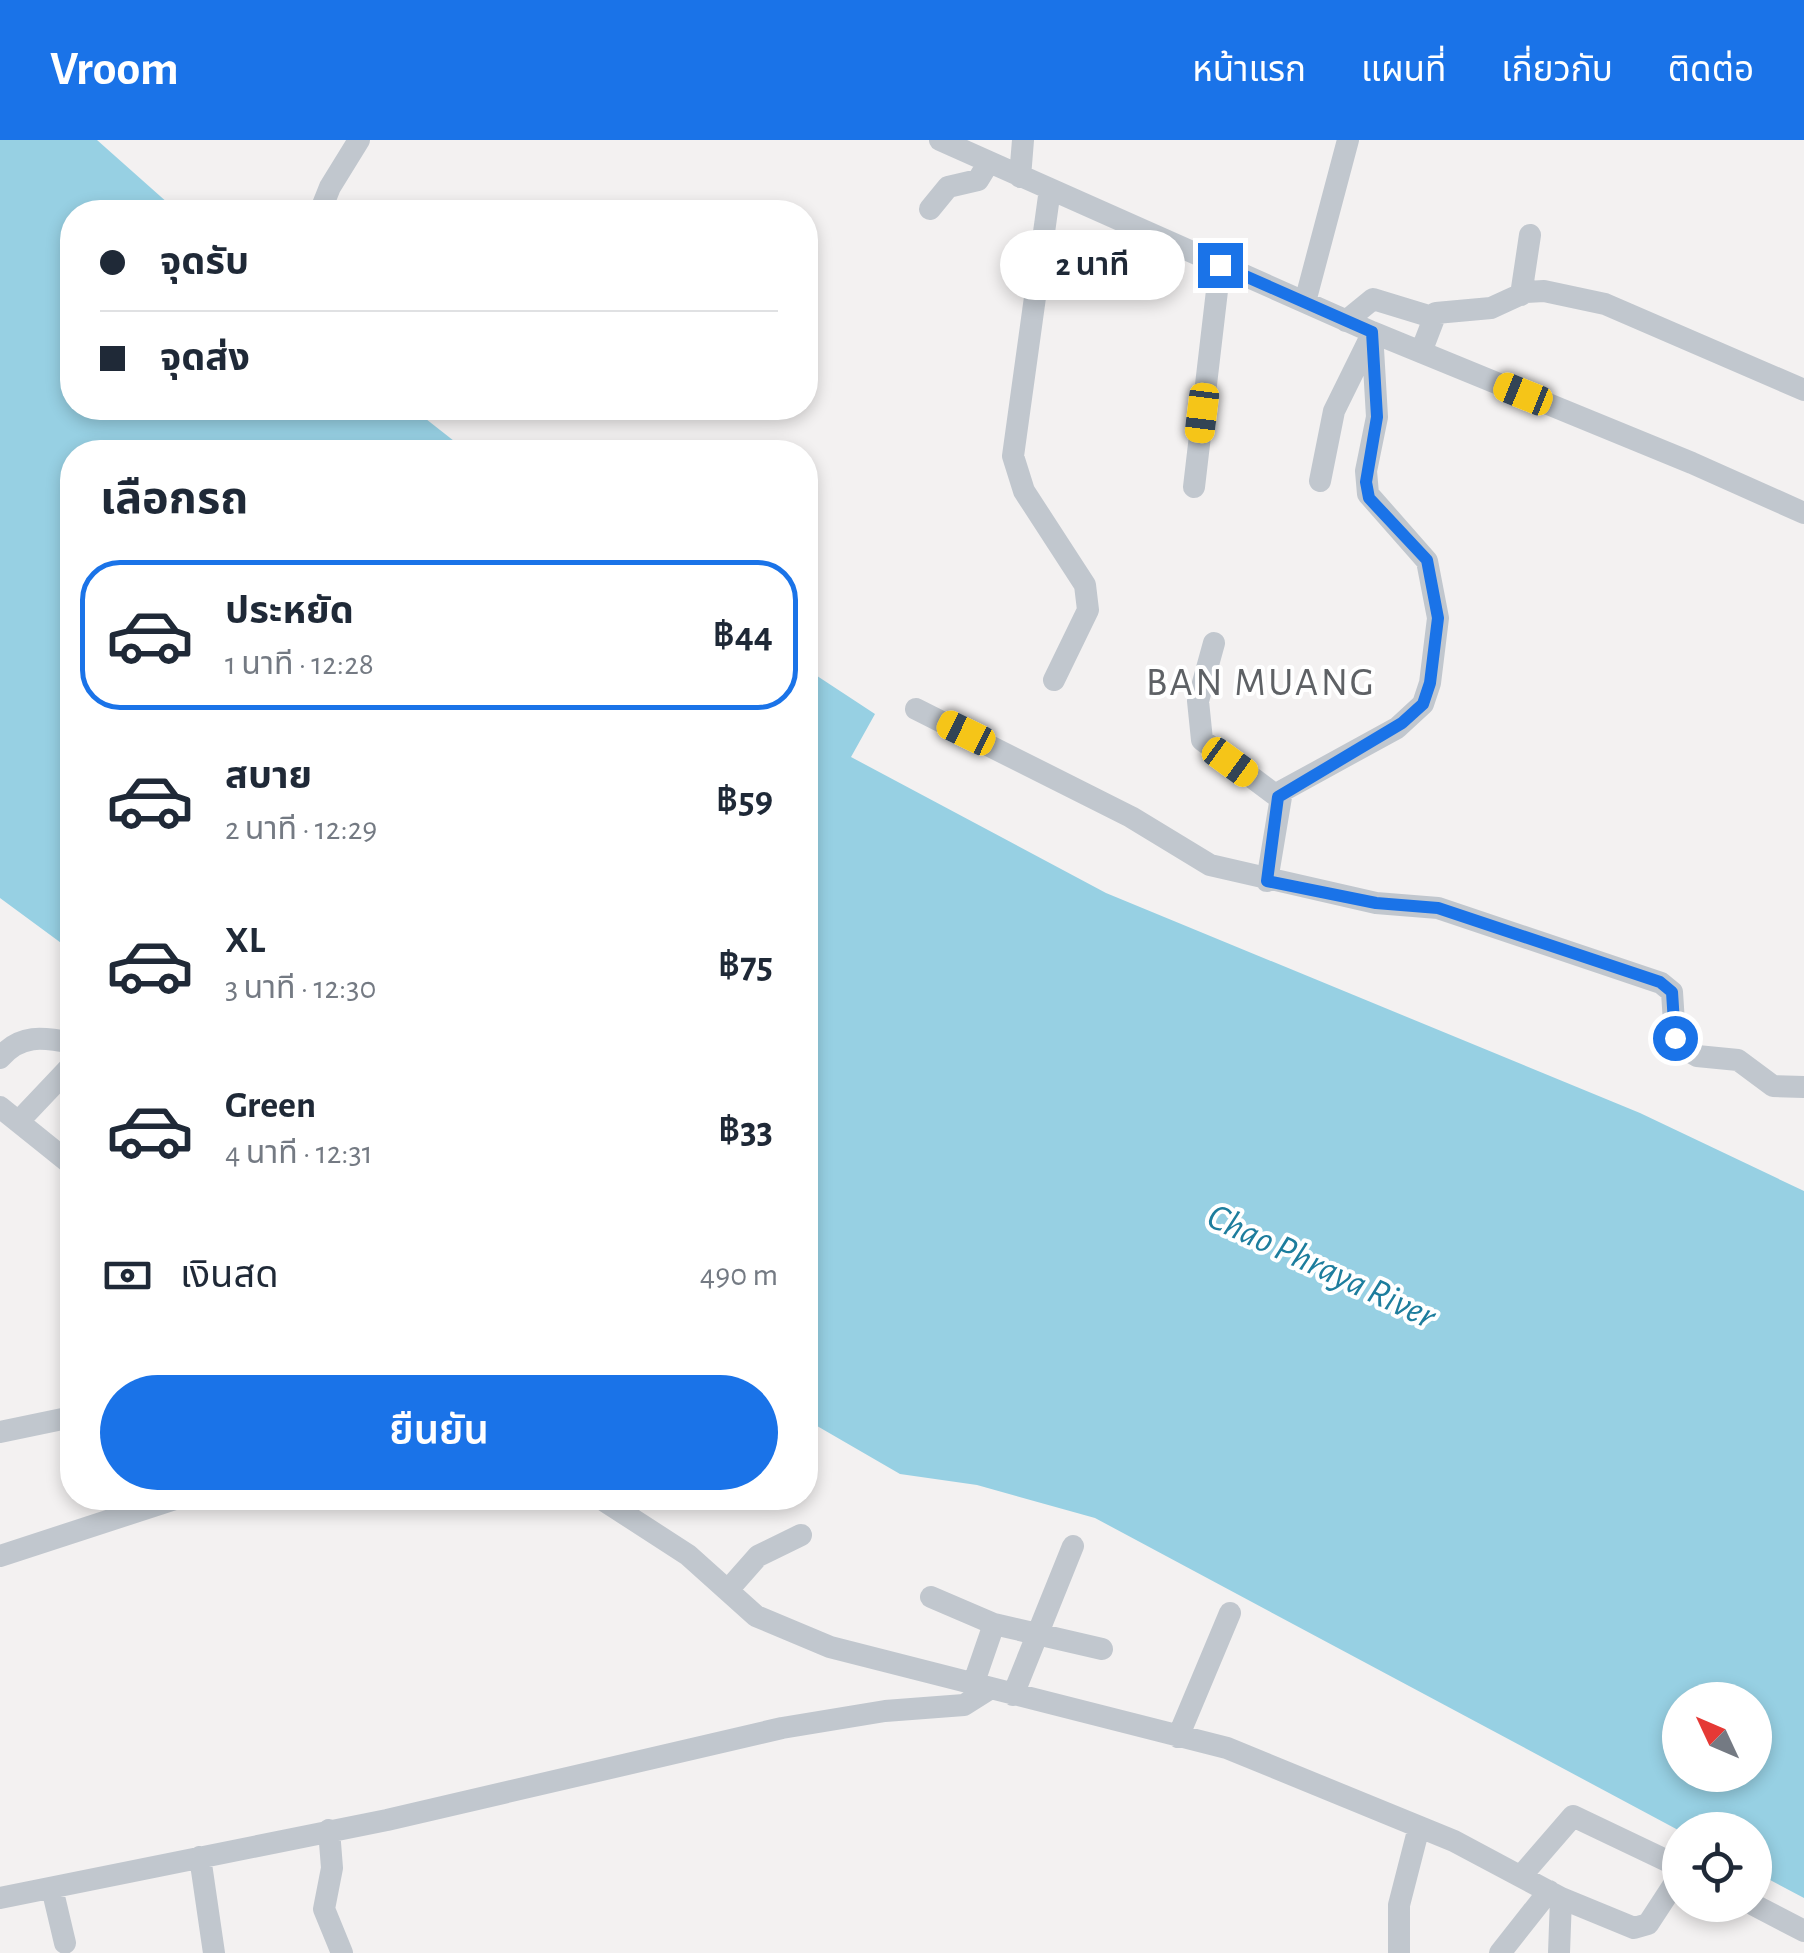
<!DOCTYPE html>
<html lang="th">
<head>
<meta charset="utf-8">
<style>
	body { margin:0; font-family:"Alegreya Sans","Noto Sans Thai",sans-serif; background:#f6f6f7; color:#1f2937; height:100vh; display:flex; flex-direction:column; font-size:38px; white-space:nowrap }
	* { box-sizing:border-box; margin:0 }
	p { font-size:32px; color:#747a83 }
	.icon { flex:none; width:55px; height:55px; fill:none; stroke:currentColor; stroke-width:2; stroke-linecap:round; stroke-linejoin:round }
	.map { position:relative; flex:1; overflow:hidden }
	.side { position:absolute; left:60px; top:300px; width:758px; height:1070px; display:flex; flex-direction:column; background:#fff; border-radius:40px; box-shadow:0 5px 15px #0003 }
	.side>* { flex:none }
	.guide { position:absolute; left:60px; top:60px; width:758px; height:220px; border-radius:40px; box-shadow:0 5px 15px #0003; display:grid; align-content:center; height:220px; padding:0 40px; background:#fff }
	.needle { width:65px; rotate:314deg }
	.buttons { position:absolute; left:1662px; top:1542px; display:grid; gap:20px }
	.buttons a { display:grid; place-items:center; width:110px; height:110px; border-radius:50%; background:#fff; box-shadow:0 5px 15px #0003; font-size:50px }
	.end { position:absolute; width:45px; height:45px; margin:-22px; border:12px solid #1a73e8; background:#fff; box-shadow:0 0 0 5px #fff }
	.from { border-radius:50% }
	.bubble { position:absolute; height:70px; border-radius:35px; background:#fff; box-shadow:0 5px 15px #0003; font-size:32px; font-weight:600; line-height:70px; text-align:center }
	.car { position:absolute; width:30px; height:60px; margin:-30px -15px; border-radius:12px; box-shadow:0 0 8px 2px #0007; background:linear-gradient(#f5c518 24%,#345 0 40%,#f5c518 0 76%,#345 0 86%,#f5c518 0) }
	.guide b { display:flex; align-items:center; gap:35px; height:95px; font-size:38px }
	.guide b+b { border-top:2px solid #e0e1e3 }
	.guide i { width:25px; height:25px; background:#1f2937 }
	ul { padding:0; list-style:none }
	li { display:flex; align-items:center; gap:30px; height:150px; margin:0 20px 15px; padding:0 20px; border:5px solid transparent; border-radius:40px }
	li div { flex:1 }
	li b { display:block; font-size:38px }
	li em { font-style:normal; font-weight:600 }
	li.on { border-color:#1a73e8 }
	li>.icon { width:90px; height:90px; stroke-width:1.5 }
	h2 { padding:0 40px; font-size:45px; line-height:120px }
	.pay { display:flex; align-items:center; gap:25px; height:110px; padding:0 40px; font-size:38px }
	.pay p { margin-inline-start:auto }
	.button { display:flex; gap:20px; margin-top:auto; padding:20px 40px }
	.button a { flex:1; height:115px; border-radius:60px; background:#1a73e8; color:#fff; font-size:40px; font-weight:600; line-height:115px; text-align:center }
	header { display:flex; align-items:center; gap:60px; box-sizing:border-box; height:140px; padding:0 50px; background:#1a73e8; color:#fff }
	header strong { font-size:48px }
	nav { display:flex; gap:55px; margin-inline-start:auto; font-size:35px }
	.map>svg:first-child { display:block }
	.water { fill:#97d0e3; fill-rule:evenodd }
	.lines { fill:none; stroke-linecap:round; stroke-linejoin:round }
	.minor { stroke:#c1c7ce; stroke-width:22 }
	.route { stroke:#1a73e8; stroke-width:12 }
	.labels { text-anchor:middle; dominant-baseline:central; stroke-width:8; stroke-linejoin:round; paint-order:stroke }
	.water-label { font-size:38px; font-style:italic; fill:#1d7d9d; stroke:#fff }
	.quarter-label { font-size:40px; letter-spacing:2.5px; fill:#5e6165; stroke:#fff }
</style>
</head>
<body>
<header>
<strong>Vroom</strong>
<nav><a>หน้าแรก</a><a>แผนที่</a><a>เกี่ยวกับ</a><a>ติดต่อ</a></nav>
</header>
<div class="map">
<svg width="1804" height="1813" viewBox="0 0 1804 1813">
	<rect width="100%" height="100%" fill="#f3f1f1"/>
	<!-- water -->
	<path class="water" d="M0 0H97L178 72H72V268H412L468 312H72V811L0 758Z
		M805 528 875 574 851 617 1106 753 1640 973 1804 1051V1758L1755 1732V1690L1680 1691 1095 1378 977 1345 900 1334 805 1279ZM1680 1560H1755V1635H1680Z"/>
	<g class="lines">
		<!-- minor -->
		<path class="minor" d="M940 0 1372 192 1692 323 1804 373
			M1020 37 1023 0
			M1050 49 1013 316 1024 351 1085 445 1088 470 1054 540
			M930 69 948 47 978 40 989 22
			M320 72 330 47 359 0
			M1521 155 1530 95
			M1305 162 1348 0
			M1346 181 1373 159 1432 177
			M1421 212 1436 173 1491 168 1526 152 1544 151 1605 164 1804 250
			M1320 341 1334 271 1369 200
			M1194 347 1220 125
			M1214 503 1198 561 1202 600 1278 657
			M916 569 1131 677 1210 725 1376 763 1438 768 1661 843 1672 852 1675 898 1683 908 1697 916 1738 920 1773 946 1804 947
			M1267 741 1282 651 1397 588 1423 564 1430 543 1438 478 1427 421 1368 354 1366 331 1377 277 1372 192
			M0 918C20 894 43 897 72 903
			M0 967 72 1025
			M19 981 72 925
			M0 1292 72 1277
			M600 1358 688 1415 756 1476 830 1507 1227 1608 1454 1701 1561 1758 1634 1788 1648 1784 1680 1735
			M0 1416 178 1358
			M728 1450 758 1416 801 1395
			M931 1457 994 1484 974 1542
			M994 1484 1102 1509
			M1013 1555 1073 1406
			M1178 1597 1230 1473
			M329 1690 332 1728 324 1769 342 1813
			M200 1717 214 1813
			M1521 1736 1573 1676 1680 1727
			M52 1748 65 1803
			M0 1758 387 1680 782 1588 885 1571 964 1565 991 1548
			M1754 1765 1804 1791
			M1399 1813V1765L1419 1687
			M1500 1813 1549 1751
			M1559 1813 1561 1758"/>
	</g>
	<g class="lines">
		<!-- route -->
		<path class="route" d="M1220 125 1372 192 1377 277 1366 342 1369 358 1427 420 1438 478 1430 543 1423 564 1402 583 1278 657 1267 741 1376 763 1438 768 1660 842 1672 852 1675 898"/>
	</g>
	<g class="labels">
		<!-- water labels -->
		<g class="water-label">
			<text transform="translate(1321 1127) rotate(25)">Chao Phraya River</text>
		</g>
		<!-- quarter labels -->
		<g class="quarter-label">
			<text x="1261" y="543">BAN MUANG</text>
		</g>
	</g>
</svg>
<div class="buttons">
<a><svg class="needle" viewBox="-14 -14 28 28"><path d="M0-13l5 13h-10z" fill="#e53935"/><path d="M0 13l5-13h-10z" fill="#747a83"/></svg></a>
<a><svg class="icon" aria-label="locate" viewBox="0 0 24 24"><circle cx="12" cy="12" r="6"/><path d="M12 2v4M12 18v4M2 12h4M18 12h4"/></svg></a>
</div>
<i class="end from" style="left:1675px;top:898px"></i>
<i class="end" style="left:1220px;top:125px"></i>
<div class="bubble" style="left:1000px;top:90px;width:185px">2 นาที</div>
<i class="car" style="left:1523px;top:254px;rotate:292deg"></i>
<i class="car" style="left:1202px;top:273px;rotate:187deg"></i>
<i class="car" style="left:966px;top:593px;rotate:296deg"></i>
<i class="car" style="left:1230px;top:622px;rotate:126deg"></i>
<div class="guide">
<b><i class="from"></i>จุดรับ</b>
<b><i></i>จุดส่ง</b>
</div>
<section class="side">
<h2>เลือกรถ</h2>
<ul>
<li class="on"><svg class="icon" aria-label="car" viewBox="0 0 24 24"><path d="M5 17H2v-5l4-1 3-4h7l3 4 3 1v5h-3M9 17h6M6 11h13"/><circle cx="7" cy="17" r="2"/><circle cx="17" cy="17" r="2"/></svg><div><b>ประหยัด</b><p>1 นาที · 12:28</p></div><em>฿44</em></li>
<li><svg class="icon" aria-label="car" viewBox="0 0 24 24"><path d="M5 17H2v-5l4-1 3-4h7l3 4 3 1v5h-3M9 17h6M6 11h13"/><circle cx="7" cy="17" r="2"/><circle cx="17" cy="17" r="2"/></svg><div><b>สบาย</b><p>2 นาที · 12:29</p></div><em>฿59</em></li>
<li><svg class="icon" aria-label="car" viewBox="0 0 24 24"><path d="M5 17H2v-5l4-1 3-4h7l3 4 3 1v5h-3M9 17h6M6 11h13"/><circle cx="7" cy="17" r="2"/><circle cx="17" cy="17" r="2"/></svg><div><b>XL</b><p>3 นาที · 12:30</p></div><em>฿75</em></li>
<li><svg class="icon" aria-label="car" viewBox="0 0 24 24"><path d="M5 17H2v-5l4-1 3-4h7l3 4 3 1v5h-3M9 17h6M6 11h13"/><circle cx="7" cy="17" r="2"/><circle cx="17" cy="17" r="2"/></svg><div><b>Green</b><p>4 นาที · 12:31</p></div><em>฿33</em></li>
</ul>
<div class="pay"><svg class="icon" aria-label="cash" viewBox="0 0 24 24"><path d="M3 7h18v10H3z"/><circle cx="12" cy="12" r="2"/></svg>เงินสด<p>490 m</p></div>
<div class="button"><a>ยืนยัน</a></div>
</section>
</div>
</body>
</html>
